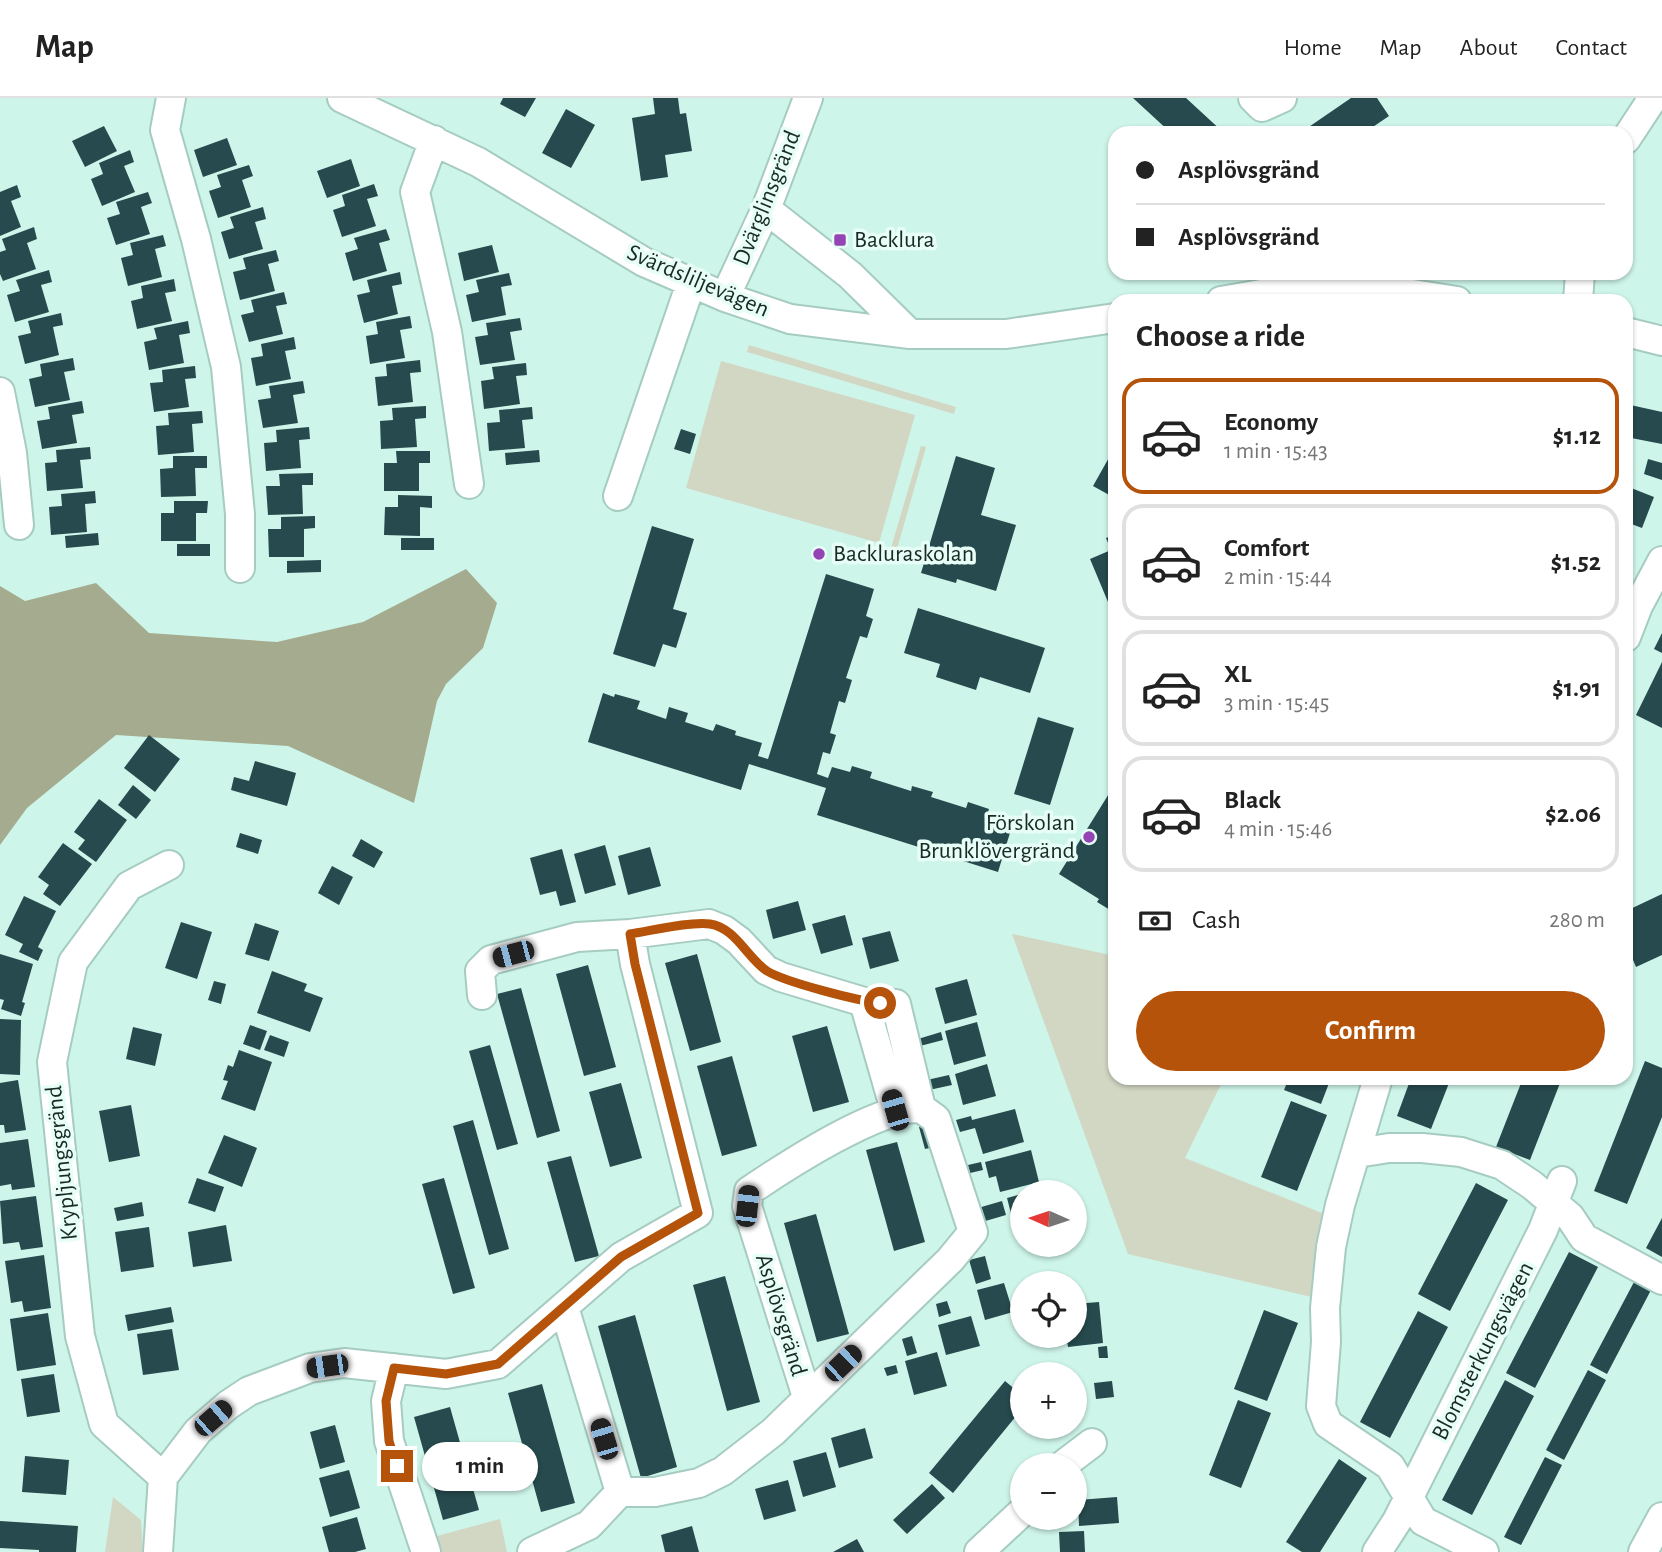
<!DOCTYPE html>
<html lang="en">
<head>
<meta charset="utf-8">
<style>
	body { margin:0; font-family:"Alegreya Sans",sans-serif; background:#f6f6f6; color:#222; height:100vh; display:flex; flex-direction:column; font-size:26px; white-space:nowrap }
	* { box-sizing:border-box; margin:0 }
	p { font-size:23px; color:#767676 }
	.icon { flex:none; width:38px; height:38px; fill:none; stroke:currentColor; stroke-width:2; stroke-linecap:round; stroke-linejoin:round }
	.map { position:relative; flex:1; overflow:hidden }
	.details { position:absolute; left:1108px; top:196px; width:525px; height:791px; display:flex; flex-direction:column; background:#fff; border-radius:21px; box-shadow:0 2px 5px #0004 }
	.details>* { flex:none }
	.hud { position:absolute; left:1108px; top:28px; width:525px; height:154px; border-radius:21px; box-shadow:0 2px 5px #0004; display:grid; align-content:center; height:154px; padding:0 28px; background:#fff }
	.needle { width:46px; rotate:273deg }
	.controls { position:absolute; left:1010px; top:1082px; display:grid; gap:14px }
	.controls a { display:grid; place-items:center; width:77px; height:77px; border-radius:50%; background:#fff; box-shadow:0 2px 5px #0004; font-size:35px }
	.end { position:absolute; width:32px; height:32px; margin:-16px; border:9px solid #b45309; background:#fff; box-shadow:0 0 0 4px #fff }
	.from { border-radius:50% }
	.bubble { position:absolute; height:49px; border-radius:24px; background:#fff; box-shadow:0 2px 5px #0004; font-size:23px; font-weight:700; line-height:49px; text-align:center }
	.car { position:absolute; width:21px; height:42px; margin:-21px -10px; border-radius:9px; box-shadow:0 0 5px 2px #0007; background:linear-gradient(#222 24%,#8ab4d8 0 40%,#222 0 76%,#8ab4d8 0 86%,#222 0) }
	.hud b { display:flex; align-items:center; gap:24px; height:66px; font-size:26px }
	.hud b+b { border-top:2px solid #e0e0e0 }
	.hud i { width:18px; height:18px; background:#222 }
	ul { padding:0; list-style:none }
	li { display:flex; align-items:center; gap:21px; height:116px; margin:0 14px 10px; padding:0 14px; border:4px solid #e0e0e0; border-radius:21px }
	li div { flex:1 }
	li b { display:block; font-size:26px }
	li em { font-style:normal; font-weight:700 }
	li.on { border-color:#b45309 }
	li>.icon { width:63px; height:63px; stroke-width:1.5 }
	h2 { padding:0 28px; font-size:32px; line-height:84px }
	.pay { display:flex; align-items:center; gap:18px; height:77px; padding:0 28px; font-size:26px }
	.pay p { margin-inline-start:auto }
	.primary-button { display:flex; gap:14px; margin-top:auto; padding:14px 28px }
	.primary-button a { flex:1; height:80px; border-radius:42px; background:#b45309; color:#fff; font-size:28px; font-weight:700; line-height:80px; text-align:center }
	header { display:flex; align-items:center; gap:42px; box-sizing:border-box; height:98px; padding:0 35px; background:#fff; border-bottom:2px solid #e0e0e0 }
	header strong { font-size:33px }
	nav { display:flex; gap:38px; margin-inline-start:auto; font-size:24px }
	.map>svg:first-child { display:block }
	.green { fill:#d2d7c4 }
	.forest { fill:#a4ab8e }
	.building { fill:#264a4d }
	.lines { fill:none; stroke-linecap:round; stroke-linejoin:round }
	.minor-casing { stroke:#a6ccc1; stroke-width:32 }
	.minor { stroke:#fff; stroke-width:28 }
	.route { stroke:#b45309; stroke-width:9 }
	.poi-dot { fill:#9544b3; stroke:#e7fef7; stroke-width:2.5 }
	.labels { text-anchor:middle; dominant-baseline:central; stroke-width:7; stroke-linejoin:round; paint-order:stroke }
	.street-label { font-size:24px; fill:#1a2925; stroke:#e7fef7 }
	.poi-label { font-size:24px; fill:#1a2925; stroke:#e7fef7; text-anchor:start }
</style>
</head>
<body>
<header>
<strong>Map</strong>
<nav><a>Home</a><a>Map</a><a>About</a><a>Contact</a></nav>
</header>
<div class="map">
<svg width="1662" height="1454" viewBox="0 0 1662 1454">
	<rect width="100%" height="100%" fill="#cef5ea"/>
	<!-- green -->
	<path class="green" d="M749 247 956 309 954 316 747 254Z
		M721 263 915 317 879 445 686 390Z
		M921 348 926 349 897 451 891 450Z
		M1012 836 1115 858V980H1224L1185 1060 1327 1117 1320 1201 1128 1156Z
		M113 1399 141 1422 143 1454H105Z
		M500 1421 507 1454H426L422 1442Z"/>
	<!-- forest -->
	<path class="forest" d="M466 471 497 505 483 550 446 586 437 603 414 705 288 648 116 637 27 710 0 747V488L25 503 96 485 149 535 277 544 363 524Z"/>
	<!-- building -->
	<path class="building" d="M503 0H536L525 19 500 6Z
		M653 0H678L680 16 686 15 692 53 665 57 668 79 641 83 632 20 655 16Z
		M1133 0H1186L1224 35H1171Z
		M1351 0H1377L1389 18 1364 35H1300Z
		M566 11 595 27 571 70 542 55Z
		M104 28 117 53 85 69 72 43Z
		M227 40 237 67 203 79 194 52Z
		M130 52 134 64 124 68 135 94 102 108 91 81 103 76 99 65Z
		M351 61 360 88 327 100 317 73Z
		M249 67 253 78 242 82 251 109 218 120 209 93 221 89 217 77Z
		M374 86 378 98 367 101 376 128 342 139 333 112 345 108 342 97Z
		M17 87 21 99 11 103 21 129 0 138V94Z
		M148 94 152 105 141 109 150 136 116 147 107 120 120 116 116 104Z
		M263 109 266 121 255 124 263 151 229 161 221 134 234 130 230 119Z
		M34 129 37 141 27 145 36 171 3 183 0 176V154L6 152 2 141Z
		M386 131 390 142 379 145 387 173 353 183 345 155 358 151 354 140Z
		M163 137 166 148 155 151 162 179 128 188 121 160 133 157 130 145Z
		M492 147 499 174 464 183 458 155Z
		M276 152 279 163 268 166 275 193 240 202 233 174 246 171 243 160Z
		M49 172 52 184 41 187 49 214 15 224 7 197 20 193 16 182Z
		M400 174 402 186 392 188 398 216 364 225 357 197 370 194 367 182Z
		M509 175 512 187 501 189 506 217 472 224 466 197 479 194 476 182Z
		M174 181 176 193 165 195 172 223 137 231 131 203 143 200 141 188Z
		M284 194 287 206 276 208 283 236 249 244 241 217 254 214 251 202Z
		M61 215 63 227 53 229 59 257 25 266 18 238 31 235 28 223Z
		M410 218 412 230 400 232 405 260 370 266 366 238 378 236 376 224Z
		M520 220 522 232 510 234 515 262 480 267 475 239 488 237 486 225Z
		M188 223 190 235 179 237 184 265 149 272 144 244 157 241 154 230Z
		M294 239 296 251 285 253 291 281 256 288 251 260 263 258 261 246Z
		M73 260 75 272 64 274 70 302 35 309 29 281 42 278 40 266Z
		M420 262 421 274 410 275 413 304 378 308 375 279 387 278 386 266Z
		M526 265 527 277 516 278 520 306 484 311 481 283 494 281 492 269Z
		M195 268 196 280 185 281 189 309 154 314 150 285 163 284 162 272Z
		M303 283 305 295 293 297 298 325 263 330 258 302 271 300 269 288Z
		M82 303 84 315 72 317 77 345 42 351 37 323 50 321 48 309Z
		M1626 306 1662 314V346L1626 339Z
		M426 308V320L415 321 417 349 381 351 380 323 393 322 392 310Z
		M532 309 533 321 522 322 525 350 489 353 487 325 500 324 499 312Z
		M202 313 203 325 192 326 194 354 158 357 156 328 169 327 168 315Z
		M309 329 310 341 299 342 301 370 266 373 264 345 277 344 276 332Z
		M681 331 696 336 690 356 674 351Z
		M90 349 91 361 80 362 83 390 47 393 45 365 57 364 56 352Z
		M1115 349V392L1111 398 1093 388Z
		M539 352 540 364 506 367 505 355Z
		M396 353H430V365H419V393H384V365H397Z
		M173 358H207V370H195L196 398 161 399 160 371 173 370Z
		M956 358 995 370 981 417 1016 427 996 493 957 481 956 485 921 475Z
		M1648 361 1662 365V382L1644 376Z
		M313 375V387H302L303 416 268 417 266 388H280L279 376Z
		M1626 388 1654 399 1642 430 1626 424Z
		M95 393 96 405 85 406 87 434 51 437 49 409 62 408 61 396Z
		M398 397 432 398V410L420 409V438L384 437 385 409H398Z
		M174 403H208L207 415H196V443H161V415H174Z
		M315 418V430L304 431V459H269L268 431H281V419Z
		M652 428 694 441 673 511 687 515 676 550 663 546 655 569 613 556Z
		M98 435 99 447 66 450 65 438Z
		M1115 437V501L1108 504 1090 461 1111 452 1106 440Z
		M401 440H434V452H401Z
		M177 446H210V458H177Z
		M321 462V474L287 475V463Z
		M826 476 874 491 866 518 873 521 867 540 860 538 846 580 852 582 845 605 839 603 830 635 836 637 830 656 823 654 817 676 828 680 832 669 850 674 852 668 872 674 870 680 911 693 912 688 933 694 931 699 966 710 968 704 989 711 987 717 1013 725 998 774 817 717 826 690 749 666 741 692 588 644 603 595 614 599 615 596 640 603 637 611 666 621 669 609 688 615 685 624 713 633 716 626 736 633 735 637 762 645 758 658 768 661Z
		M918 510 1045 550 1030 595 980 579 976 592 936 579 940 566 904 555Z
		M1662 535V555L1654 551Z
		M1662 564V630L1636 617Z
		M1038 619 1074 630 1050 707 1014 696Z
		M149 637 180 661 155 694 124 670Z
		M255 663 296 675 287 708 231 692 234 679 249 683Z
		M1115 686V815L1097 804 1099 801 1059 776Z
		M133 687 151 702 136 721 118 707Z
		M99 701 127 722 96 764 78 751 85 742 74 734Z
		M240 735 262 742 258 756 236 749Z
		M361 741 383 754 374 770 352 758Z
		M63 745 92 766 60 808 43 796 49 787 38 779Z
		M605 747 616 787 585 796 574 756Z
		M650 749 661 788 628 797 618 758Z
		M562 751 576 804 560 808 556 793 540 797 530 760Z
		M332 768 353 779 339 807 318 795Z
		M1662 796V857L1636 869 1626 845V813Z
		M24 798 56 813 38 849 43 852 38 863 19 854 23 846 5 837Z
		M798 803 806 832 773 841 766 812Z
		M845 817 853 847 821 856 812 826Z
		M181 824 212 834 197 881 165 870Z
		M255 825 279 833 269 863 245 856Z
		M890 833 899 863 870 871 862 840Z
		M0 856 33 866 22 904 25 905 21 918 1 911 4 902 0 901Z
		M697 856 721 944 690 953 665 865Z
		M588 867 616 969 584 978 556 876Z
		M272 873 307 886 304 893 323 900 310 934 257 915Z
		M967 881 977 917 945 926 935 890Z
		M214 883 226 886 221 906 208 902Z
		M521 890 560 1033 537 1040 497 896Z
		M0 921 21 922 20 977 0 976Z
		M977 924 986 958 954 967 945 933Z
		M250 927 267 933 260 952 243 946Z
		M827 928 849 1004 813 1014 792 938Z
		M133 929 162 936 155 968 126 961Z
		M941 934 943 942 920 948 918 941Z
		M270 937 289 944 284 959 264 952Z
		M490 947 518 1046 497 1052 469 953Z
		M239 952 272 964 255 1013 221 1001 228 983 223 982 228 967 233 969Z
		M732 958 757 1048 722 1058 697 968Z
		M1645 963 1662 970V1019L1627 1106 1594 1093Z
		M987 966 996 998 963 1007 955 976Z
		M949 977 952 987 929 992 927 982Z
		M1289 980H1331L1321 1006 1284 992Z
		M1411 980H1451L1431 1031 1397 1018Z
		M1523 980H1562L1530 1062 1496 1049Z
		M18 982 26 1032 5 1035 4 1027H0V985Z
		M621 985 642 1060 610 1069 589 994Z
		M1291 1003 1327 1017 1297 1093 1261 1079Z
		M131 1007 140 1058 109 1064 99 1013Z
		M1015 1011 1024 1044 983 1056 975 1030 960 1034 956 1022 971 1018 972 1022Z
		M473 1022 509 1151 489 1157 453 1028Z
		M928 1026 934 1049 925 1051 919 1029Z
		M224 1037 257 1050 242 1089 208 1075Z
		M28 1041 35 1089 12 1092 11 1086 0 1088V1045Z
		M897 1044 925 1144 894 1153 866 1052Z
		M1031 1052 1039 1084 1000 1094 996 1078 989 1080 985 1064Z
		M571 1058 599 1158 575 1164 547 1064Z
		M981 1064 983 1072 970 1075 968 1067Z
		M197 1080 224 1089 215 1114 188 1105Z
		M444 1080 475 1190 453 1196 422 1086Z
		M1476 1085 1508 1102 1450 1213 1418 1196Z
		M1022 1096V1133L1016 1135 1007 1100Z
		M36 1098 43 1149 21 1152 19 1144 3 1146 0 1103Z
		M1002 1103 1006 1117 982 1124 978 1110Z
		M142 1104 144 1118 117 1123 114 1110Z
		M816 1116 849 1236 817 1244 784 1125Z
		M1662 1120V1159L1646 1150Z
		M226 1127 232 1163 193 1169 188 1134Z
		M149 1129 154 1169 121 1174 115 1134Z
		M1569 1154 1598 1169 1535 1290 1506 1275Z
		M44 1157 51 1210 24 1214 22 1203 11 1205 5 1163Z
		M985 1158 991 1181 976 1186 969 1162Z
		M725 1178 760 1304 727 1313 693 1187Z
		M1634 1184 1651 1192 1607 1276 1590 1267Z
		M1004 1185 1013 1214 985 1222 977 1192Z
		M947 1203 951 1215 939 1219 936 1206Z
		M1099 1204 1103 1245 1068 1249 1066 1237H1074V1206Z
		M171 1209 174 1224 128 1233 125 1217Z
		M1264 1212 1298 1225 1267 1303 1234 1291Z
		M1418 1213 1448 1229 1390 1340 1360 1324Z
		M48 1215 56 1267 17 1273 10 1221Z
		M635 1217 677 1369 641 1380 598 1228Z
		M971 1218 980 1248 946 1257 938 1227Z
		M172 1231 179 1272 143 1277 137 1236Z
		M912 1238 917 1255 907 1258 902 1241Z
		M1107 1248 1108 1260H1099L1098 1249Z
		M937 1254 947 1288 914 1297 905 1263Z
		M896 1267 898 1275 887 1278 884 1270Z
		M1588 1272 1606 1282 1564 1362 1546 1352Z
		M54 1276 60 1314 27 1319 21 1281Z
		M1505 1282 1534 1298 1472 1417 1442 1402Z
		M1005 1283 1022 1297V1311L953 1395 929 1375Z
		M1112 1283 1114 1299 1096 1301 1094 1285Z
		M542 1286 575 1405 541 1414 508 1295Z
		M1238 1302 1271 1315 1241 1390 1209 1377Z
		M450 1309 479 1412 443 1422 414 1319Z
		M335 1327 345 1364 320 1371 310 1334Z
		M865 1330 873 1360 839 1370 831 1340Z
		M826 1354 836 1389 803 1399 793 1363Z
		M25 1358 69 1362 66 1397 22 1394Z
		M1545 1359 1562 1367 1521 1447 1504 1439Z
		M1339 1361 1367 1380 1320 1454H1302L1286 1444Z
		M349 1372 360 1410 330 1419 319 1380Z
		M788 1382 796 1413 764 1422 755 1391Z
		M932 1386 945 1400 907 1436 893 1422Z
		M1117 1399 1119 1425 1079 1428 1078 1402Z
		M357 1419 366 1451 355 1454H329L322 1429Z
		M0 1423 78 1428 76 1454H39V1452L0 1450Z
		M692 1428 699 1454H665L661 1437Z
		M1084 1433 1085 1454H1060L1059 1434Z
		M857 1441 864 1454H833Z"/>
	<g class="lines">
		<!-- minor casing -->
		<g class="minor-casing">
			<path id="minor" d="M171 0 165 32 196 141 226 269 240 416V470
				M342 0 478 64 644 164 725 199 790 221 910 236H1006L1115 220
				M1253 0 1262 9 1282 0
				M1626 41 1653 0
				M434 42 415 94 447 234 469 386
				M766 111 850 177 910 236
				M725 199 766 111 808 0
				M1221 203 1279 193 1406 195 1457 203
				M1578 203 1580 175
				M1626 234 1662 243
				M0 294 12 355 19 427
				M618 398 691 185
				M1626 539 1638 508 1662 463
				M482 897 480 873 491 862 577 839 630 836 709 826 724 832 739 843 766 872 781 879 864 904 895 1012
				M864 904 896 906 921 1010
				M1378 980 1340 1107 1331 1149 1325 1210 1326 1244 1321 1308 1328 1326 1390 1368 1423 1423 1484 1454
				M1357 1055 1389 1050H1422L1461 1054 1502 1067 1532 1087 1570 1119 1584 1140 1662 1182
				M564 1209 620 1394
				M394 1270 386 1303 389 1343 426 1454
				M1063 1367 1092 1345
				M163 1379 104 1326 80 1238 52 964 73 864 129 788 169 767
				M158 1454 163 1379 198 1333 228 1307 249 1293 310 1270 344 1265 446 1276 498 1266 621 1159 698 1115 635 866 630 836
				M532 1454 589 1427 620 1394H655L699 1385 723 1373 773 1334 950 1162 973 1134 936 1021 921 1010C880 1007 786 1068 749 1093L747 1108 807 1299
				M979 1454 1022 1414
				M1377 1454 1397 1423 1543 1132 1562 1083
				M1643 1454 1662 1419"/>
		</g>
		<!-- minor -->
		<use href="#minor" class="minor"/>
	</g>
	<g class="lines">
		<!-- route -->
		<path class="route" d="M397 1368 389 1343 386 1303 394 1270 446 1276 498 1266 621 1159 698 1115 635 866 630 836C650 833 691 823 710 826 736 830 747 860 767 873 785 884 858 903 880 905"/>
	</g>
	<!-- markers -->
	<g class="poi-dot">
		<rect x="833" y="135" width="14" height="14" rx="3.5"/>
		<circle cx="819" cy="456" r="7"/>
		<circle cx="1089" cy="739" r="7"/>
	</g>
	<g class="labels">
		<!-- street labels -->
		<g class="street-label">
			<text transform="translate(767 100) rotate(-68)">Dvärglinsgränd</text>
			<text transform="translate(698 183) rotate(23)">Svärdsliljevägen</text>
			<text transform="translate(62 1065) rotate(-96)">Krypljungsgränd</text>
			<text transform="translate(781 1217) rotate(73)">Asplövsgränd</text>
			<text transform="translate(1483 1253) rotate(-63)">Blomsterkungsvägen</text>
		</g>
		<!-- poi labels -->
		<g class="poi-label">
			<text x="854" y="142">Backlura</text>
			<text x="833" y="456">Backluraskolan</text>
			<text x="1075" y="725" text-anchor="end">Förskolan<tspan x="1075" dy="28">Brunklövergränd</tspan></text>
		</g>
	</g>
</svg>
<div class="controls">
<a><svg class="needle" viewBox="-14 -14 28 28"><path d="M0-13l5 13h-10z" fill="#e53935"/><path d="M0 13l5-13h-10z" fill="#767676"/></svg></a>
<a><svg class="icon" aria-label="locate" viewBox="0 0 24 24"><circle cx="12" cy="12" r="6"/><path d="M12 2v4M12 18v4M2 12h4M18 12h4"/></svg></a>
<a>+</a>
<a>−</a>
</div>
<i class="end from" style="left:880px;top:905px"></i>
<i class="end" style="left:397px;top:1368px"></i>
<div class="bubble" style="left:422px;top:1344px;width:116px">1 min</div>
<i class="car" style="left:513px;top:856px;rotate:255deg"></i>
<i class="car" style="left:895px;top:1012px;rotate:344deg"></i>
<i class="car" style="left:747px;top:1108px;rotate:6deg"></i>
<i class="car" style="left:843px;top:1265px;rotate:46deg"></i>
<i class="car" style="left:327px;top:1268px;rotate:262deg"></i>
<i class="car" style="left:213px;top:1320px;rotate:49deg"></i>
<i class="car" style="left:604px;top:1341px;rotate:343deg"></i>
<div class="hud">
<b><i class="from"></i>Asplövsgränd</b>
<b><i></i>Asplövsgränd</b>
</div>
<section class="details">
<h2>Choose a ride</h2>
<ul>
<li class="on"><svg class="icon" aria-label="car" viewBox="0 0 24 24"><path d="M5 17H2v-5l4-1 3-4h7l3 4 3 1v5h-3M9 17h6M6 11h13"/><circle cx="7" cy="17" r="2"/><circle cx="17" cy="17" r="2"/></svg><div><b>Economy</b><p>1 min · 15:43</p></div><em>$1.12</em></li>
<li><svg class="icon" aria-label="car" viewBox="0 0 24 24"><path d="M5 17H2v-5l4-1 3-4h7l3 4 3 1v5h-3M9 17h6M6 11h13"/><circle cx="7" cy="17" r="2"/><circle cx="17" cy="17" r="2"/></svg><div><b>Comfort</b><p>2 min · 15:44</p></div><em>$1.52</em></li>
<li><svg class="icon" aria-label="car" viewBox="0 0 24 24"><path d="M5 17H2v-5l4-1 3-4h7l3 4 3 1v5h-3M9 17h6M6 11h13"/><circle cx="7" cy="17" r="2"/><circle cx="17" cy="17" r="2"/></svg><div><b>XL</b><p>3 min · 15:45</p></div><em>$1.91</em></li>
<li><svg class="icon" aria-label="car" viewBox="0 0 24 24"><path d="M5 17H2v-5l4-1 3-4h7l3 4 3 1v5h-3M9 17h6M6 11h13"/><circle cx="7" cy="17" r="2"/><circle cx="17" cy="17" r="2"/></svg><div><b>Black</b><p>4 min · 15:46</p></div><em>$2.06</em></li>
</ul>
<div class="pay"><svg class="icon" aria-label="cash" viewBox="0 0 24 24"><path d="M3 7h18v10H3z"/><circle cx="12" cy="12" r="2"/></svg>Cash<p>280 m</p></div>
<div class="primary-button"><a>Confirm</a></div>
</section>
</div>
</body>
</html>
